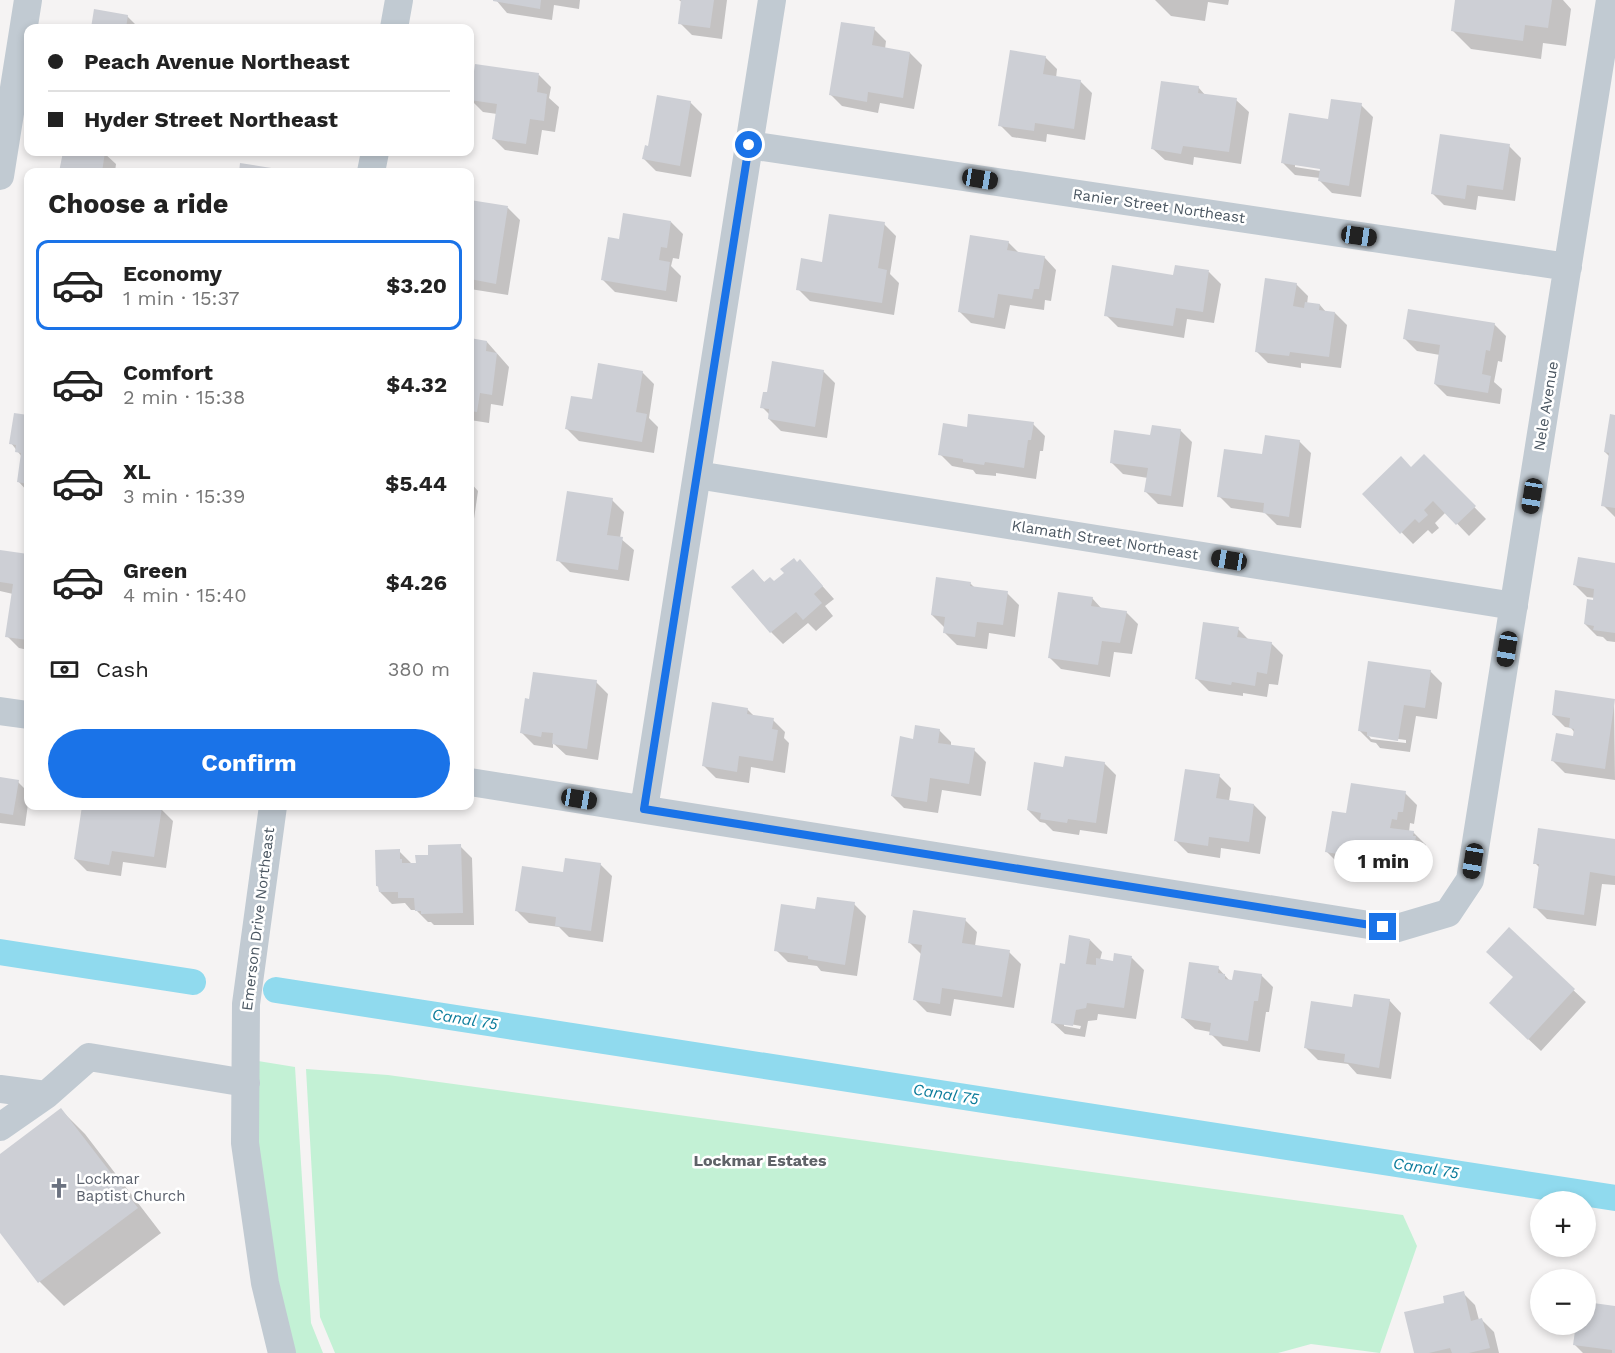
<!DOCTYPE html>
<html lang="en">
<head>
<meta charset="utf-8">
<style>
	body { margin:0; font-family:"Work Sans",sans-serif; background:#f6f6f6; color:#222; height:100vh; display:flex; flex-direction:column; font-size:22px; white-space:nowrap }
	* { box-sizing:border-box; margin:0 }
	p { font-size:20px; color:#767676 }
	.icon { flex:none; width:33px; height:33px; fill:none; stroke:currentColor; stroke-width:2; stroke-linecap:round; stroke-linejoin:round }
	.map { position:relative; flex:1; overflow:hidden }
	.panel { position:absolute; left:24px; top:168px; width:450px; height:642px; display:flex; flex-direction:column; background:#fff; border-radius:12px; box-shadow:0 3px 9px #0003 }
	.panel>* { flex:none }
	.banner { position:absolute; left:24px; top:24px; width:450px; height:132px; border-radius:12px; box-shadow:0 3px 9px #0003; display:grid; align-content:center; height:132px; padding:0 24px; background:#fff }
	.tools { position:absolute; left:1530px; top:1191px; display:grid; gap:12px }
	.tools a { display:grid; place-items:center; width:66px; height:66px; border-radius:50%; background:#fff; box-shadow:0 3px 9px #0003; font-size:30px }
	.end { position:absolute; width:27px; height:27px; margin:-14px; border:8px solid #1a73e8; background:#fff; box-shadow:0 0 0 3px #fff }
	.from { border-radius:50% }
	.bubble { position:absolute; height:42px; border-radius:21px; background:#fff; box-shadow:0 3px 9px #0003; font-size:20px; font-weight:700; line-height:42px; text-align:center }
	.car { position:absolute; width:18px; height:36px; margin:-18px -9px; border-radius:8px; box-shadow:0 0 4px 2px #0007; background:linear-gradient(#222 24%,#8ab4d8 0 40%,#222 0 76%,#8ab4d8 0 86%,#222 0) }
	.banner b { display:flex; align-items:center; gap:21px; height:57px; font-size:22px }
	.banner b+b { border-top:2px solid #e0e0e0 }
	.banner i { width:15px; height:15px; background:#222 }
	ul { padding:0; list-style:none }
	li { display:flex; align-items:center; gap:18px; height:90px; margin:0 12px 9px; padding:0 12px; border:3px solid transparent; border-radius:12px }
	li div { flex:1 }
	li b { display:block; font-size:22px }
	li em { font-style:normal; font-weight:700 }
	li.selected { border-color:#1a73e8 }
	li>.icon { width:54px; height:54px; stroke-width:1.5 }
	h2 { padding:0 24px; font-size:27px; line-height:72px }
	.pay { display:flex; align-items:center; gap:15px; height:66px; padding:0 24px; font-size:22px }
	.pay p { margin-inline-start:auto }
	.button { display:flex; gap:12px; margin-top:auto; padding:12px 24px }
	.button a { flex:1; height:69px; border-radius:36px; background:#1a73e8; color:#fff; font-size:24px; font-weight:700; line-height:69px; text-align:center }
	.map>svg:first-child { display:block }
	.green { fill:#c3f1d5 }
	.shadow { fill:#0003; fill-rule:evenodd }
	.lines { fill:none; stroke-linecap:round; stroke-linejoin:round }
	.canal { stroke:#90daee; stroke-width:26 }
	.building { fill:#cdcfd5 }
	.minor { stroke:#c1cad2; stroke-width:28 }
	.route { stroke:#1a73e8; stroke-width:8 }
	.labels { text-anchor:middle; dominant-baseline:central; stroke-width:5; stroke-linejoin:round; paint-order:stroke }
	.street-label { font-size:15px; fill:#4a5661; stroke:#fff }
	.worship-label { font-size:15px; fill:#5b616d; stroke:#fff; text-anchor:start }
	.water-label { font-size:16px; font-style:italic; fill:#0c7c9b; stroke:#fff }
	.neighbourhood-label { font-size:16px; font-weight:bold; fill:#5f6368; stroke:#fff }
</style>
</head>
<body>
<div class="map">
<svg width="1615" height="1353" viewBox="0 0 1615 1353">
	<rect width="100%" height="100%" fill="#f5f3f3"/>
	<!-- green -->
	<path class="green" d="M258 1061 295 1067 311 1323 323 1353H295L278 1280 258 1141Z
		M306 1069 388 1075 1403 1215 1417 1246 1380 1353 1311 1344 1278 1353H335L320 1317Z"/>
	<!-- shadow -->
	<path class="shadow" d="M496 0H580L579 9 554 5 552 20 507 13Z
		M679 0H727L722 39 692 35 680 23 683 3Z
		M1155 0H1229L1228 5 1208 2 1205 21 1171 16Z
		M1457 0H1563L1571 9 1566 46 1543 43 1541 59 1471 49 1453 31Z
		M96 11 127 16 139 28H93Z
		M874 29 886 41 885 49 910 53 922 65 914 109 880 103 878 113 842 106 830 94Z
		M1045 57 1057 69 1056 78 1080 81 1092 93 1085 140 1047 134 1046 142 1012 137 1000 125Z
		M539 75 551 87 549 98 559 107 555 132 542 130 538 155 505 150 493 138 497 114 483 112 471 100Z
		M1198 87 1206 96 1236 100 1249 112 1241 164 1194 157 1193 165 1165 160 1152 148Z
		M690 102 702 114 691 177 656 171 644 159 649 147Z
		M1361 105 1373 117 1361 197 1332 193 1320 181V178L1295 175 1283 163 1329 120ZM1295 164 1328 169 1327 172 1295 167Z
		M1509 146 1521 158 1515 201 1478 196 1476 210 1444 205 1432 193Z
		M64 152H103L116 164 115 172H61Z
		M242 165 283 172H284H240Z
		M470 202 508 208 520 220 508 295 470 289Z
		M671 222 683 234 679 259 673 258 671 266 681 276 677 302 615 292 603 280 620 241Z
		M884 224 896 236 890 274 899 283 894 315 810 301 798 289 823 263Z
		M1008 242 1019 253 1044 257 1056 270 1051 301 1045 300 1044 310 1010 305 1005 329 971 323 959 311Z
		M1209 272 1221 284 1214 323 1187 319 1184 338 1118 327 1106 315 1174 276Z
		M1296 284 1308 296 1307 304 1320 305 1326 312 1335 313 1347 325 1341 368 1301 363V368L1268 363 1256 351Z
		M1494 324 1506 336 1502 362 1498 361 1494 382 1502 389 1500 404 1447 396 1435 384 1440 355 1417 351 1405 339Z
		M470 340 487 342 509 367 503 406 491 404 489 423 470 420Z
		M823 371 835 383 827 438 781 431 769 419 770 415 762 407 768 394Z
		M642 372 654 384 649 418 658 427 654 453 579 441 567 429 593 401Z
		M15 415 28 417V492L18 481 22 457 11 443Z
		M1615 417V517L1603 505 1610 457 1605 452Z
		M1033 424 1045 436 1043 451H1040L1036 479 996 473V476L976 474 973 470 952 466 940 454 968 429Z
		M1180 430 1192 442 1183 507 1158 504 1146 492 1148 478 1123 474 1111 462 1151 437Z
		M1299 441 1311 453 1301 528 1277 525 1265 513 1231 508 1219 496 1264 456Z
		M1424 456 1486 519 1469 536 1446 512 1435 523 1439 528 1432 534 1428 530 1413 544 1364 494 1411 468Z
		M470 482 478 491 470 547Z
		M612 500 624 512 620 538 634 550 629 581 570 572 558 560Z
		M0 551 28 556V650L19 648 7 636 13 594 0 591Z
		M800 561 834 599 825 606 833 616 816 631 808 623 783 644 771 632 753 571 765 583H774Z
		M1615 565V642L1607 641 1603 637 1597 636 1585 624 1595 598 1587 597 1575 585Z
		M970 583 975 588 1007 593 1019 605 1015 637 989 633 987 649 957 645 945 633 944 627 932 615Z
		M1092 598 1102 609 1126 612 1138 624 1132 654 1114 652 1110 677 1061 669 1049 657Z
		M1238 629 1249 640 1271 643 1283 655 1278 685 1269 684 1267 697 1243 693V696L1209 691 1197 679Z
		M1430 671 1442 683 1437 719 1416 716 1410 752 1380 748 1376 743 1371 742 1359 730ZM1368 735 1406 740V743L1371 739Z
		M596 682 608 694 598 760 566 755 553 743V748L534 745 522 733Z
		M1614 700 1615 780 1565 773 1553 761 1575 738V733L1571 728 1565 727 1553 715Z
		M747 709 755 717 773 720 785 732 784 738 789 743 785 773 751 767 749 783 716 778 704 766Z
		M939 730 951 742V746L974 750 986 762 981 796 942 790 938 813 904 808 892 796 914 740Z
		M1104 763 1116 775 1107 834 1080 830 1079 835 1053 831 1045 823 1040 822 1028 810 1065 769Z
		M1219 776 1231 788 1229 801 1254 805 1266 817 1260 854 1221 848 1220 858 1188 853 1176 841Z
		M0 779 18 782 28 792V804L25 826 0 823Z
		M1405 793 1417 805 1414 824 1410 823 1409 832H1413L1426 845 1425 848 1427 850 1423 876 1339 864 1327 852 1347 814Z
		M83 806H137L143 808 144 806H158L173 821 166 868 123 862 121 876 87 871 75 859Z
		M1615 840V885L1602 884 1596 926 1547 919 1535 907 1540 868 1535 863Z
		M460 846 472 858 474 925H434L431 922H428L416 910H411L405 903 392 904 380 892V888L377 886 399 851 412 864H417L430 856Z
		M600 864 612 876 603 942 569 937 559 927 529 923 517 911 565 873Z
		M854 904 866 916 857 976 821 971 817 966 788 962 776 950 817 911Z
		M965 920 977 932 975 946 1009 952 1021 964 1014 1008 954 999 951 1016 927 1012 915 1000 922 955 909 942Z
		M1509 930 1586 1002 1541 1051 1503 1015 1514 978Z
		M1090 940 1102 952 1100 960 1114 963 1132 958 1144 970 1136 1019 1098 1014 1097 1020 1088 1021 1085 1037 1065 1034 1052 1022 1066 966ZM1064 1023 1081 1026 1080 1029 1064 1026Z
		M1218 968 1230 981 1261 975 1273 987 1269 1012H1266L1260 1052 1223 1046 1211 1034V1032L1195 1029 1182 1017Z
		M1389 1000 1401 1013 1391 1079 1357 1074 1348 1064 1318 1060 1306 1048 1353 1008Z
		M61 1110 85 1134 161 1233 64 1306 40 1282 0 1231V1156Z
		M1463 1293 1475 1305 1479 1320H1482L1494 1332 1499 1353H1416L1446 1304Z
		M1586 1303 1615 1308V1353H1583L1574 1344 1586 1324Z"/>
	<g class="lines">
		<!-- canal -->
		<path class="canal" d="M0 952 193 982
			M276 990 1615 1198"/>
	</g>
	<!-- building -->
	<path class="building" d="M493 0H541L540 9 493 1Z
		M681 0H714L710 28 678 24Z
		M1455 0H1552L1548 28 1525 25 1523 41 1451 31Z
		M94 9 128 15 126 28H91Z
		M841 22 875 27 872 45 910 52 903 98 868 92 867 102 829 95Z
		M1010 50 1046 56 1043 74 1081 80 1074 129 1035 123 1034 131 998 126Z
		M475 64 539 73 537 92 547 94 544 121 530 119 526 144 492 139 497 104 470 100Z
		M1161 81 1199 86 1198 93 1237 98 1229 152 1183 146 1181 154 1151 149Z
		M657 95 691 101 680 166 642 159 645 145 648 146Z
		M1331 99 1362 103 1349 186 1318 181 1320 169 1281 163 1289 113 1328 119Z
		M1440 134 1510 144 1503 190 1467 185 1465 199 1431 194Z
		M63 152H105L102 172H59Z
		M240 163 284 170 283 172H239Z
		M470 200 508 206 496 284 470 279Z
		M623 213 671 221 667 248 661 247 659 260 670 262 666 291 601 280 608 237 619 239Z
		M829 214 885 222 878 268 887 270 882 303 796 290 801 258 822 262Z
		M970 235 1009 241 1007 250 1045 256 1039 289H1034L1032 299 998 294 994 318 958 312Z
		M1112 265 1173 275 1175 265 1209 270 1203 312 1176 308 1173 326 1104 316Z
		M1265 278 1297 283 1293 306 1304 308 1305 302 1320 304 1319 310 1335 312 1329 357 1290 352 1289 356 1255 352Z
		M1408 309 1495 323 1490 351 1486 350 1482 374 1491 376 1488 393 1434 384 1440 345 1403 339Z
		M470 338 487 341 486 351 497 353 492 395 480 393 477 412 470 411Z
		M772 361 824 370 815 427 768 419 769 409 760 408 763 392H767Z
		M598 363 643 371 636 412 647 414 642 442 565 429 571 396 592 399Z
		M14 413 28 415V484L17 482 21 453 15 452 16 445 9 444Z
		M968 414 1034 422 1031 440H1028L1024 468 985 462 984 465 963 462V459L938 455 943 423 967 427Z
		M1610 414 1615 415V508L1601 506 1609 453 1604 452Z
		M1152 425 1181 429 1171 496 1144 492 1148 468 1110 463 1114 430 1150 435Z
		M1265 435 1300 440 1289 517 1263 513 1264 503 1217 497 1224 449 1262 454Z
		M1424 454 1476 506 1456 525 1433 501 1424 510 1428 515 1419 523 1415 519 1400 534 1362 494 1401 456 1411 467Z
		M567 491 613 498 607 535 623 537 618 570 556 561Z
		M0 550 28 554V640L5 637 13 584 0 582Z
		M1578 557 1615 563V633L1593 630 1594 626 1584 624 1587 599 1593 600 1594 589 1573 585Z
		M794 558 797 562 800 559 823 586 814 594 822 603 803 620 796 612 770 633 731 587 753 569 764 582 770 577 774 581 784 573 780 569Z
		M936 577 971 582 970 586 1008 591 1003 625 977 622 975 637 943 633 945 617 931 615Z
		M1058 592 1093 597 1091 606 1127 611 1120 643 1102 641 1098 665 1048 658Z
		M1203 622 1239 627 1237 637 1272 642 1267 674 1257 672 1255 686 1232 682 1231 685 1195 679Z
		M1368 661 1431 670 1425 708 1404 705 1398 741 1367 736V732L1358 731Z
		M533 672 597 680 587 749 552 744 553 733 542 732 541 737 520 733 525 698 529 699Z
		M1555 690 1615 699 1605 769 1551 761 1556 733 1573 736 1574 729 1569 728 1570 718 1552 715Z
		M712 702 748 708 747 714 774 718 772 729 778 730 773 761 739 756 737 772 702 766Z
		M915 725 940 729 938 743 975 748 969 784 930 778 927 802 891 796 900 736 913 739Z
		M1065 756 1105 762 1096 823 1068 819 1067 823 1040 819 1041 813 1027 810 1034 762 1063 767Z
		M1185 769 1220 774 1216 798 1254 804 1249 842 1209 837 1208 846 1174 841Z
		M0 777 19 780 13 815 0 813Z
		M1351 783 1406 791 1403 812H1398L1397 820 1392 819 1390 828 1414 831 1413 836H1416L1411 865 1325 852 1332 811 1346 813Z
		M82 806 142 807V806H158V807L162 808 154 857 112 851 109 865 74 859Z
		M1538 828 1615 839V876L1590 872 1584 915 1533 908 1539 864H1533Z
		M461 844 463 913 421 914V911H415L414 898H398V892H379L378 886H376L375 850 400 849V859H402V863H416L415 855H428V845Z
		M565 858 601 863 591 931 555 926 556 917 515 911 522 866 563 872Z
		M817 897 855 902 845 965 808 959V956L774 951 781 904 815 909Z
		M913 910 966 918 962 943 1010 950 1002 997 942 988 940 1004 913 1000 922 945 908 943Z
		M1509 927 1575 989 1528 1040 1489 1003 1513 977 1486 952Z
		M1069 935 1090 939 1086 964 1096 965V958L1113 961 1114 953 1132 956 1124 1008 1087 1003 1086 1008 1076 1010 1073 1026 1051 1023 1060 963 1065 964Z
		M1189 962 1219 966 1218 973 1225 974V979L1232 980 1234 970 1262 974 1258 1001H1254L1248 1041 1209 1035 1211 1023 1181 1018Z
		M1354 994 1390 999 1379 1068 1344 1062 1345 1054 1304 1048 1311 1001 1352 1007Z
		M61 1108 138 1208 38 1283 0 1233V1154Z
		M1464 1291 1471 1321 1482 1318 1490 1348 1469 1353H1452L1450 1348 1429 1353H1414L1404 1312 1444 1303 1443 1296Z
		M1586 1302 1615 1306V1353H1612V1350L1573 1345 1576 1324H1586Z"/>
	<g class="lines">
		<!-- minor -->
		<path class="minor" d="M394 28 399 0
			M749 145 1568 267
			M371 172 375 152
			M0 176 28 0
			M697 475 1514 606
			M0 711 28 715
			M470 782 1394 929 1448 913 1470 880 1610 0
			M273 806 246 1004 245 1143 265 1283 282 1353
			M644 809 772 0
			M0 1089 46 1095
			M0 1127 46 1095 89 1057 246 1083"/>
	</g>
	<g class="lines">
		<!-- route -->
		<path class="route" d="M749 145 644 809 1383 927"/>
	</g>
	<!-- icons -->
	<defs>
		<g id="church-bare" transform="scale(1.62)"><path d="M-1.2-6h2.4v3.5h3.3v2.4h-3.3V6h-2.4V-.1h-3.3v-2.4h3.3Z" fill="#6b7280" stroke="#fff" stroke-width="2.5" paint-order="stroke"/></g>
	</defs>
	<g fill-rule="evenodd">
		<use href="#church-bare" x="59" y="1188"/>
	</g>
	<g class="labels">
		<!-- street labels -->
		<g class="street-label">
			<text transform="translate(1159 206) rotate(8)">Ranier Street Northeast</text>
			<text transform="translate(1546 406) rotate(-81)">Nele Avenue</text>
			<text transform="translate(1105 540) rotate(9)">Klamath Street Northeast</text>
			<text transform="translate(258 919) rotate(-83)">Emerson Drive Northeast</text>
		</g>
		<!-- worship labels -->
		<g class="worship-label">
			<text x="76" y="1179">Lockmar<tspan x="76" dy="17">Baptist Church</tspan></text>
		</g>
		<!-- water labels -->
		<g class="water-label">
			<text transform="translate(465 1019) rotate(9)">Canal 75</text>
			<text transform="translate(946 1094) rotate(9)">Canal 75</text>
			<text transform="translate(1426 1168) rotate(9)">Canal 75</text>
		</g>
		<!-- neighbourhood labels -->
		<g class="neighbourhood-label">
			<text x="760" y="1160">Lockmar Estates</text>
		</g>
	</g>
</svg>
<div class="tools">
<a>+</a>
<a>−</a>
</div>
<i class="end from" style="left:749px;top:145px"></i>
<i class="end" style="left:1383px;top:927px"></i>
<div class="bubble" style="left:1334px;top:840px;width:99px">1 min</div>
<i class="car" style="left:980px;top:179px;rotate:99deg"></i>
<i class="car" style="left:1359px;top:236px;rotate:98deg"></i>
<i class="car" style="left:1532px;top:496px;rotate:189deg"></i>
<i class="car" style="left:1229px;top:560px;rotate:279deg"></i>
<i class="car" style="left:1507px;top:649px;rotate:189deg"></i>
<i class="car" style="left:579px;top:799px;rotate:99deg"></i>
<i class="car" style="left:1473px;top:861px;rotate:189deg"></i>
<div class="banner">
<b><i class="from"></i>Peach Avenue Northeast</b>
<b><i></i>Hyder Street Northeast</b>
</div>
<section class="panel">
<h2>Choose a ride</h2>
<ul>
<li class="selected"><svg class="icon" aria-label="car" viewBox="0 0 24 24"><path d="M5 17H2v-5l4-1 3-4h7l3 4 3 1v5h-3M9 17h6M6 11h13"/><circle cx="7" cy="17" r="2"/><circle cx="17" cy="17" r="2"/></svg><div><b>Economy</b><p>1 min · 15:37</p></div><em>$3.20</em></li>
<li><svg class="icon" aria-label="car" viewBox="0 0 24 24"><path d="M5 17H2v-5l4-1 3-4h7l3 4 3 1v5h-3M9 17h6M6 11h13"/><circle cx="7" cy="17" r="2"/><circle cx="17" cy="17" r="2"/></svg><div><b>Comfort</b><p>2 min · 15:38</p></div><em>$4.32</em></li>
<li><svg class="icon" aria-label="car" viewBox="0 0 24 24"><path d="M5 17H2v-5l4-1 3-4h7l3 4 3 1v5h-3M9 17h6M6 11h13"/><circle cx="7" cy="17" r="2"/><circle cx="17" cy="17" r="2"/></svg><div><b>XL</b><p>3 min · 15:39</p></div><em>$5.44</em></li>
<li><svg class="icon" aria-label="car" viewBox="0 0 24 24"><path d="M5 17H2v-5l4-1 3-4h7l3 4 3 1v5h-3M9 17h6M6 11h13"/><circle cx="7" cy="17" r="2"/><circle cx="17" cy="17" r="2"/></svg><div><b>Green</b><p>4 min · 15:40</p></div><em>$4.26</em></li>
</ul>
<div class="pay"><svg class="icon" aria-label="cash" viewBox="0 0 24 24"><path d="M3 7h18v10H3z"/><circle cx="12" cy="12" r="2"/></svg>Cash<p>380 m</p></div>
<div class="button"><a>Confirm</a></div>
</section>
</div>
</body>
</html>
